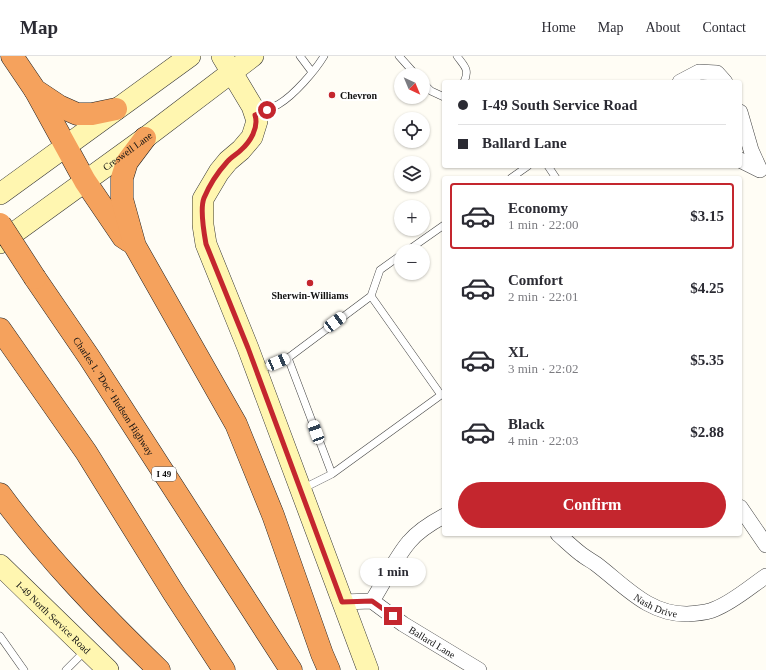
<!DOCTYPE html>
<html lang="en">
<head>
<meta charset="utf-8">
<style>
	body { margin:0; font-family:Georgia,serif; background:#f7f7f7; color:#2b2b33; height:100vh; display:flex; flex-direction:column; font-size:15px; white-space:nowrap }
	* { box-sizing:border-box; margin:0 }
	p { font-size:13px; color:#7c7c81 }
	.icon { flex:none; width:22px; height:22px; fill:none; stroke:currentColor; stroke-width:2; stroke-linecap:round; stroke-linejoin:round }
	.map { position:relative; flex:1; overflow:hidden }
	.panel { position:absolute; left:442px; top:120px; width:300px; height:360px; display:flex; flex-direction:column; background:#fff; border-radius:4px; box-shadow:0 1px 3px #0004 }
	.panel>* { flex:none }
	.banner { position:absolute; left:442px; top:24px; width:300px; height:88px; border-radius:4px; box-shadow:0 1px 3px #0004; display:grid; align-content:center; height:88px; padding:0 16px; background:#fff }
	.needle { width:26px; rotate:136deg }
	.buttons { position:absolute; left:394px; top:12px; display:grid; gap:8px }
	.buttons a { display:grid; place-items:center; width:36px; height:36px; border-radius:50%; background:#fff; box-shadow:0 1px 3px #0004; font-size:20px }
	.end { position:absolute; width:18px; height:18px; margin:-9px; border:5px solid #c4262e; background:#fff; box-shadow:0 0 0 2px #fff }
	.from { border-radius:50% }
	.bubble { position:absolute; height:28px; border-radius:14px; background:#fff; box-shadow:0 1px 3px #0004; font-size:13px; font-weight:600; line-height:28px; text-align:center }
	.car { position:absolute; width:12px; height:24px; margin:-12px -6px; border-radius:5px; box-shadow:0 0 3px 1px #0007; background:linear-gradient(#fff 24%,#345 0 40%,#fff 0 76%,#345 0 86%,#fff 0) }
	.banner b { display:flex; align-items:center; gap:14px; height:38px; font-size:15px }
	.banner b+b { border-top:1px solid #e1e1e2 }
	.banner i { width:10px; height:10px; background:#2b2b33 }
	ul { padding:7px 0 0; list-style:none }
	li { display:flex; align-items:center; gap:12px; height:66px; margin:0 8px 6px; padding:0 8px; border:2px solid transparent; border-radius:4px }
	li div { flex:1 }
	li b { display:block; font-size:15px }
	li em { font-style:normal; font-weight:600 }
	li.selected { border-color:#c4262e }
	li>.icon { width:36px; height:36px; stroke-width:1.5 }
	.primary-button { display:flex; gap:8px; margin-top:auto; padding:8px 16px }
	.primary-button a { flex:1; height:46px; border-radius:24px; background:#c4262e; color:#fff; font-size:16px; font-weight:600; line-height:46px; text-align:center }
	header { display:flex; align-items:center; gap:24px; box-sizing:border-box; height:56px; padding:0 20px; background:#fff; border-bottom:1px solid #e1e1e2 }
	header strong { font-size:19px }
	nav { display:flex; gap:22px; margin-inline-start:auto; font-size:14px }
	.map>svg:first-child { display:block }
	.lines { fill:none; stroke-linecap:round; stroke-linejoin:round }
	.lane-casing { stroke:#444; stroke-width:8 }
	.street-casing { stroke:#444; stroke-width:16 }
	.secondary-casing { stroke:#333; stroke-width:22 }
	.highway-casing { stroke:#222; stroke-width:23 }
	.lane { stroke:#fff; stroke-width:7 }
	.street { stroke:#fff; stroke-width:15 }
	.secondary { stroke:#fff6b0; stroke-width:21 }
	.highway { stroke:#f5a25d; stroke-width:22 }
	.highway-bridge-casing { stroke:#222; stroke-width:23; stroke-linecap:butt }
	.highway-bridge { stroke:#f5a25d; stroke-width:22 }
	.route { stroke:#c4262e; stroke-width:5 }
	.poi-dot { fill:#c4262e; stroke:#fff; stroke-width:1.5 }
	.labels { text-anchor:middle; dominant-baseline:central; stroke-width:4; stroke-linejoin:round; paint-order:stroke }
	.shield { fill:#fff; stroke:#585858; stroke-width:1 }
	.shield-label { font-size:9px; font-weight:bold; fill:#111 }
	.poi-label { font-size:10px; font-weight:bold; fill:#111; stroke:#fff; text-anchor:start }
	.street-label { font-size:10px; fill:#111; stroke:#fff }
</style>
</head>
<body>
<header>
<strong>Map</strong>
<nav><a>Home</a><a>Map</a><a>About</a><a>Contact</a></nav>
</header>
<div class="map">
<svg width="766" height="614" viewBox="0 0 766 614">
	<rect width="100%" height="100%" fill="#fffdf5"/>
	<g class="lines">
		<!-- lane casing -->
		<g class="lane-casing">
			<path id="lane" d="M300 0 312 16
				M399 0 416 19
				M457 0C464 10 470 13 464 26
				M423 27 431 35 444 41
				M256 59C263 55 272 52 279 48 294 39 315 15 324 0
				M548 110 556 122
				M511 122 528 110
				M407 195 444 169
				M371 240 380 214 401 199
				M288 302 371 240 441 339 332 418
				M259 314 288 302 332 418 302 433
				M0 580 24 614
				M66 614 85 595"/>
		</g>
		<!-- street casing -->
		<g class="street-casing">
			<g id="street">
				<path d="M680 26 699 16 717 17 725 26"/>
				<path d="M740 56 751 94 760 114 740 104"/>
				<path d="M740 451 766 489"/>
				<path id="s1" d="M558 478C566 485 573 492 581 498 586 502 592 505 596 508 625 530 649 559 688 558 697 557 707 557 715 553 733 546 750 531 766 520"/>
				<path d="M372 545C383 528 396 501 409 486 418 475 431 467 444 460"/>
				<path id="s2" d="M342 546 372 545 403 568 479 614"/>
			</g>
		</g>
		<!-- secondary casing -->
		<g class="secondary-casing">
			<g id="secondary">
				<path d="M222 0 252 50 257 65 252 81 241 94 228 105 219 116 203 143V169L206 188 248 292 368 614"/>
				<path d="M0 138 190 0"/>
				<path id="s3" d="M0 187 145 82 253 0"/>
				<path id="s4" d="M0 509 108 614"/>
			</g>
		</g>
		<!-- highway casing -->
		<g class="highway-casing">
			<g id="highway">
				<path d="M12 0 35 34 59 50 77 58H92L116 53"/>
				<path d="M35 34 85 125 123 181 129 185"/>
				<path d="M145 82 127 106 122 122V143L135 190 236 368 273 459 322 598 329 614"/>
				<path id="s5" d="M35 222 89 301 291 614"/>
				<path d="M0 273 86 396 173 536 224 614"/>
				<path d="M0 438C47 502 102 559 159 614"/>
			</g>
		</g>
		<!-- lane -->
		<use href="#lane" class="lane"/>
		<!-- street -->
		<use href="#street" class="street"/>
		<!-- secondary -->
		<use href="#secondary" class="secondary"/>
		<!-- highway -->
		<use href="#highway" class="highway"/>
		<!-- highway-bridge casing -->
		<g class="highway-bridge-casing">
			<path id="highway-bridge" d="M0 168 35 222"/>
		</g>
		<!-- highway-bridge -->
		<use href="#highway-bridge" class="highway-bridge"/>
	</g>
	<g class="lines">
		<!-- route -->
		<path class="route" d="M267 54 255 59C259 72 250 86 241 94 237 98 231 101 227 106 218 116 209 130 204 142 200 152 204 177 206 188L248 292 342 546 372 545 393 560"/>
	</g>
	<!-- markers -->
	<g class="poi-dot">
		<circle cx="332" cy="39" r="4"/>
		<circle cx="310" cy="227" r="4"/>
	</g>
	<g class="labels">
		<!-- shield labels -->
		<rect class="shield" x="152" y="411" width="24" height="14" rx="3"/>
		<g class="shield-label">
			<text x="164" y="418">I 49</text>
		</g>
		<!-- poi labels -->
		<g class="poi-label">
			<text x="340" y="39">Chevron</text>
			<text x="310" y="239" text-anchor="middle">Sherwin-Williams</text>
		</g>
		<!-- street labels -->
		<g class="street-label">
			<text stroke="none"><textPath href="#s3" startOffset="157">Creswell Lane</textPath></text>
			<text stroke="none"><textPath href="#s5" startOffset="142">Charles I. "Doc" Hudson Highway</textPath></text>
			<text stroke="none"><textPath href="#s1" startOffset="122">Nash Drive</textPath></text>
			<text stroke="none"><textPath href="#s4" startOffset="75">I-49 North Service Road</textPath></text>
			<text stroke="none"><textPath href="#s2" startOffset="103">Ballard Lane</textPath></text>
		</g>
	</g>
</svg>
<div class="buttons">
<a><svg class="needle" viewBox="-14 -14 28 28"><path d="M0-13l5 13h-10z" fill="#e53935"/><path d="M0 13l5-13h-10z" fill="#7c7c81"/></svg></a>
<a><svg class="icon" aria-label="locate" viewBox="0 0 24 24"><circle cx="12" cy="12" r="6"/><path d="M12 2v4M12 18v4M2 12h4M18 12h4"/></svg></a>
<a><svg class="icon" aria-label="layers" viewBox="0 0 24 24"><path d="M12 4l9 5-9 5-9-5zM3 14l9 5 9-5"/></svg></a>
<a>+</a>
<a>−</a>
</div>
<i class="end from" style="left:267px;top:54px"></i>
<i class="end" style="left:393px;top:560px"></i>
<div class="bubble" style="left:360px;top:502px;width:66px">1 min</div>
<i class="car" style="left:335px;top:266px;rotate:53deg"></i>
<i class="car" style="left:278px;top:306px;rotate:67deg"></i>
<i class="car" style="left:316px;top:376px;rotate:340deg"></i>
<div class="banner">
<b><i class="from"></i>I-49 South Service Road</b>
<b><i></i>Ballard Lane</b>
</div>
<section class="panel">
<ul>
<li class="selected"><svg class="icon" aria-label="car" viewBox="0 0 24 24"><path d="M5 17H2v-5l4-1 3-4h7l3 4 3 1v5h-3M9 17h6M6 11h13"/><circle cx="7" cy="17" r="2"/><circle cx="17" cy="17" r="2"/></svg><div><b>Economy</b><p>1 min · 22:00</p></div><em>$3.15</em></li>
<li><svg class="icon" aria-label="car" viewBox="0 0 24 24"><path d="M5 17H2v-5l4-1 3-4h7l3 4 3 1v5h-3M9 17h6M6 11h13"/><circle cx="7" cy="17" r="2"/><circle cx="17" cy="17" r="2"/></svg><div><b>Comfort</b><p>2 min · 22:01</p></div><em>$4.25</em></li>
<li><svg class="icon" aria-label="car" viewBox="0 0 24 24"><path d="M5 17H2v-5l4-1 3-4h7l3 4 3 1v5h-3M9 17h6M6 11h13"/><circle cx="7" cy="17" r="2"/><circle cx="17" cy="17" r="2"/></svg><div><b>XL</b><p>3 min · 22:02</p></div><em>$5.35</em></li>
<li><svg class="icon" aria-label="car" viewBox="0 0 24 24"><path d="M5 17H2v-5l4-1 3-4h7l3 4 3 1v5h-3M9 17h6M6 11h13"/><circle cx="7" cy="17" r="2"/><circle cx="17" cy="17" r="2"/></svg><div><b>Black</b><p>4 min · 22:03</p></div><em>$2.88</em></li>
</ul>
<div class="primary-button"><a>Confirm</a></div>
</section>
</div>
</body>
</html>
